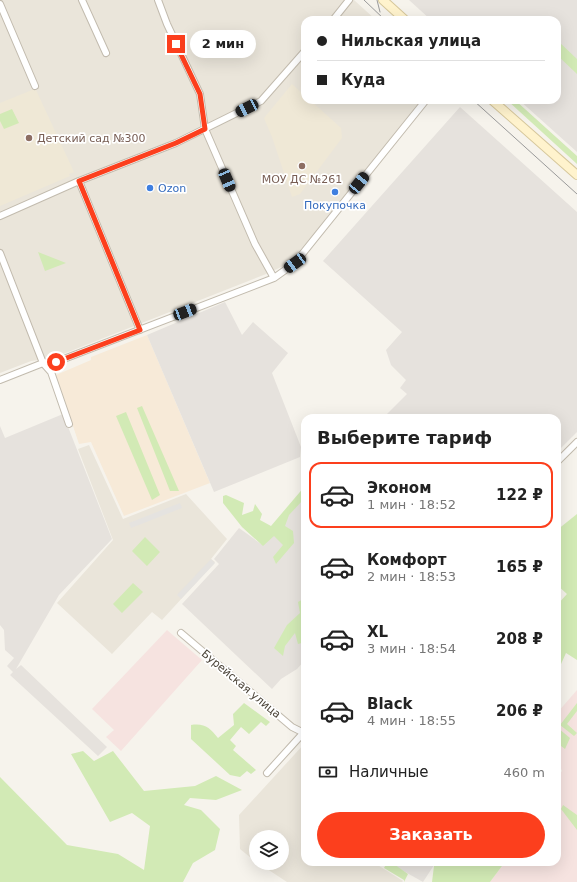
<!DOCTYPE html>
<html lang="ru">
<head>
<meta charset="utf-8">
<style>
	body { margin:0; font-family:"DejaVu Sans",sans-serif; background:#f2f2f2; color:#222; height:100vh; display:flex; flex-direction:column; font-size:15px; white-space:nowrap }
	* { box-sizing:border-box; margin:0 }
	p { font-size:13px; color:#767676 }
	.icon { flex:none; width:22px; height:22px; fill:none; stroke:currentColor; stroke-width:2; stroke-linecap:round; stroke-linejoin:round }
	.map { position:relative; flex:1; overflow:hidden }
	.side { position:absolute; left:301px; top:414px; width:260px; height:452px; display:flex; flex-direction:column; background:#fff; border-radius:12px; box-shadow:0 4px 16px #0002 }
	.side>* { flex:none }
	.banner { position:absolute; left:301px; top:16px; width:260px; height:88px; border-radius:12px; box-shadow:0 4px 16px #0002; display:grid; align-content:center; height:88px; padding:0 16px; background:#fff }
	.tools { position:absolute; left:249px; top:830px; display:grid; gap:8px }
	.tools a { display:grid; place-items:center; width:40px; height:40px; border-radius:50%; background:#fff; box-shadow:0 4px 16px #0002; font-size:20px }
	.end { position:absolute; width:18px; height:18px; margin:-9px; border:5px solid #fc3f1d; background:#fff; box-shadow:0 0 0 2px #fff }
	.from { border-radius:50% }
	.bubble { position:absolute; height:28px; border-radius:14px; background:#fff; box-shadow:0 4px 16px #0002; font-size:13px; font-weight:700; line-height:28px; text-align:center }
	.car { position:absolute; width:12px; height:24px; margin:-12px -6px; border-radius:5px; box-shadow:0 0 3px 1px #0007; background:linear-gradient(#222 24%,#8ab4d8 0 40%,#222 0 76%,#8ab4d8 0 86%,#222 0) }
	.banner b { display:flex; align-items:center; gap:14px; height:38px; font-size:15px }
	.banner b+b { border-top:1px solid #e0e0e0 }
	.banner i { width:10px; height:10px; background:#222 }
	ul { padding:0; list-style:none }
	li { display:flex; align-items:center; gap:12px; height:66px; margin:0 8px 6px; padding:0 8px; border:2px solid transparent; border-radius:12px }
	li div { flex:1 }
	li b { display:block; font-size:15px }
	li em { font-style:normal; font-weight:700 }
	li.selected { border-color:#fc3f1d }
	li>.icon { width:36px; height:36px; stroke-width:1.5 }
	h2 { padding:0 16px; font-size:18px; line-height:48px }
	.pay { display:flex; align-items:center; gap:10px; height:44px; padding:0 16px; font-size:15px }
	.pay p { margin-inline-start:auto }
	.cta { display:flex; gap:8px; margin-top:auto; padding:8px 16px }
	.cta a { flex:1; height:46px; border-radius:24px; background:#fc3f1d; color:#fff; font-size:16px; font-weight:700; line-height:46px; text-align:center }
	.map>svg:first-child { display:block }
	.residential { fill:#eae5da }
	.commercial { fill:#f7ead8 }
	.industrial { fill:#e6e2dd }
	.education { fill:#efe8d6 }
	.medical { fill:#f6e3e0 }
	.green { fill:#d2eab5 }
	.parking { fill:#e5e3e0 }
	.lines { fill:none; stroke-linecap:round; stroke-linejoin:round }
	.street-casing { stroke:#c2bbae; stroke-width:8 }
	.secondary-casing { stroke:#d6c79b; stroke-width:10 }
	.street { stroke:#fff; stroke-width:6 }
	.secondary { stroke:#fff3cd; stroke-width:8 }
	.tram { stroke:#9a9a9a; stroke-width:1 }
	.route { stroke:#fc3f1d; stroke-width:5 }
	.education-dot { fill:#8d6e63; stroke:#fff; stroke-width:1.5 }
	.shop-dot { fill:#3f7fe0; stroke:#fff; stroke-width:1.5 }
	.labels { text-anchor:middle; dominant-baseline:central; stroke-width:3.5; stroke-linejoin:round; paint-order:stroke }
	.education-label { font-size:11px; fill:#785e54; stroke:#fff; text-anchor:start }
	.shop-label { font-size:11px; fill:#366cbe; stroke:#fff; text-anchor:start }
	.street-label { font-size:11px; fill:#4b4439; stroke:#fff }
</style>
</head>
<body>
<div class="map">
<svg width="577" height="882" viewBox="0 0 577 882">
	<rect width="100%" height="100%" fill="#f6f3ec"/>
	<!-- residential -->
	<path class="residential" d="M0 0H354L376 20H305V100H423L319 228 288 264 266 274 53 358 31 361 0 373Z
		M89 445 123 519 186 494 227 539 211 559 215 562 162 620 152 612 112 654 57 603 113 540 78 449Z
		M305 743V862H373L403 881 402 882H287L258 863H282V837H256V862L240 849 239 815Z"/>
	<!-- commercial -->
	<path class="commercial" d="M147 335 210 483 124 516 91 442 79 444 56 375 91 360V357Z"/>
	<!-- industrial -->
	<path class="industrial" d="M409 0H577V152L519 100H557V20H431Z
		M460 107 577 212V432L557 452V418H383L407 394 400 388 406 380 391 365 386 350 402 332 323 261Z
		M225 302 242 335 253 322 288 353 272 373 301 447 300 457 214 492 147 335Z
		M63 414 112 539 59 595 16 669 21 665 107 747 98 756 10 675 13 672 7 666 14 658 5 650 4 630 0 625V426L5 438Z
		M305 489V660L297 669 281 679 272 689 182 604 219 564 214 559 239 528 261 544Z
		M391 862H436L423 882 400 869Z"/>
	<!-- education -->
	<path class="education" d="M292 84 305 96V100H310L341 128 342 138 300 194 292 197 272 137 264 118Z
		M32 90H36L74 172 69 174 70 176 0 206V103Z"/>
	<!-- medical -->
	<path class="medical" d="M167 630 202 660 121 751 106 737 114 730 92 709Z
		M577 690V882H490L505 862H557V777L562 771 557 760V713Z"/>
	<!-- green -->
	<path class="green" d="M557 40 577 59V74L557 55Z
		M507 100H515L577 156V164Z
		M12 109 19 123 4 129 0 121V114Z
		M38 252 66 263 45 271Z
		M142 406 179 491H170L137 408Z
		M126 412 160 495 152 500 116 416Z
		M305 486V501L303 500 289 515 285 526 293 531 294 543 276 564 273 557 283 545 274 536 263 546 242 527 223 503V496L226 495 244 503 242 515 253 511 255 504 262 514 260 520 271 526Z
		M577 514V660L566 653 557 673V605L567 594 557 585V530Z
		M145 537 160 552 147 566 132 551Z
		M133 583 143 592 122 613 113 604Z
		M305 598V642L298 644 295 633 285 646 283 656 274 648 287 625 300 613 298 602Z
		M244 703 270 722 266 726 261 722 249 734 241 727 230 740 236 746 233 750 256 770 251 774 247 771 240 777 230 775 191 739V725C205 723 210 728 218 738L234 725 233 714Z
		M577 703V711L567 724 577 733 574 736 560 725Z
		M558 728 570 738 565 749 557 743Z
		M83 751 94 761 113 751 144 791 195 786 216 776 242 790 216 800 190 798 184 805 201 810 220 829 215 850 193 863 183 882H0V777L67 845 118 854 144 870 150 826 132 813 110 822 71 754Z
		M563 805 577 815V830L561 809Z
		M387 862H391L408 874 404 882V880L384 868Z
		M436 862H505L490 882H432L434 866Z"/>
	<!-- parking -->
	<path class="parking" d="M180 503 182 508 131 528 129 523Z
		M211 559 215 563 181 599 177 595Z"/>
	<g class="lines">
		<!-- street casing -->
		<g class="street-casing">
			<path id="street" d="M82 0 106 53
				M158 0 167 24 200 94 205 129 255 244 274 278
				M0 4 35 86
				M333 20 349 0
				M79 181 140 330
				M0 216 79 181 176 143 261 101 305 51
				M0 253 43 363 51 372 69 424
				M0 380 43 363 56 362 274 278 295 263 426 100
				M557 462 577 442
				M181 633 292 727 304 733
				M267 773 305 731"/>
		</g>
		<!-- secondary casing -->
		<g class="secondary-casing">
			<path id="secondary" d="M383 0 405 20
				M492 100 577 175"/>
		</g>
		<!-- street -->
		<use href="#street" class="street"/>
		<!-- secondary -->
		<use href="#secondary" class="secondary"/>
		<!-- tram -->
		<path class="tram" d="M364 0 385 20
			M377 0 380 12
			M473 100 577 194"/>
	</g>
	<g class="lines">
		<!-- route -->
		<path class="route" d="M56 362 140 330 79 181 176 143 205 129 200 94 176 44"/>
	</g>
	<!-- markers -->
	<g class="education-dot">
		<circle cx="29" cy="138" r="4"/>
		<circle cx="302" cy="166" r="4"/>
	</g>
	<g class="shop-dot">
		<circle cx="150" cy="188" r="4"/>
		<circle cx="335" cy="192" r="4"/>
	</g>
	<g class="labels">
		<!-- education labels -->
		<g class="education-label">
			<text x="37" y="138">Детский сад №300</text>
			<text x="302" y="179" text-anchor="middle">МОУ ДС №261</text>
		</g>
		<!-- shop labels -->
		<g class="shop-label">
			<text x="158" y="188">Ozon</text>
			<text x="335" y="205" text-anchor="middle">Покупочка</text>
		</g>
		<!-- street labels -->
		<g class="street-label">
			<text transform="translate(241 684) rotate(40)">Бурейская улица</text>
		</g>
	</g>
</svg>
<div class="tools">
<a><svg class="icon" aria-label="layers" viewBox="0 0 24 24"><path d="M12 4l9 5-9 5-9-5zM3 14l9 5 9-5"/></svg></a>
</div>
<i class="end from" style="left:56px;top:362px"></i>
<i class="end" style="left:176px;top:44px"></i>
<div class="bubble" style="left:190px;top:30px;width:66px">2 мин</div>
<i class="car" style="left:247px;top:108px;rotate:243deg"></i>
<i class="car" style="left:227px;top:180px;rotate:157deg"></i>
<i class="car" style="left:359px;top:183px;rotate:39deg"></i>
<i class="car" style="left:295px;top:263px;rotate:234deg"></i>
<i class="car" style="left:185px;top:312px;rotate:69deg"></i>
<div class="banner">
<b><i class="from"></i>Нильская улица</b>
<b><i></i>Куда</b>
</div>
<section class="side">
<h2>Выберите тариф</h2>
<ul>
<li class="selected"><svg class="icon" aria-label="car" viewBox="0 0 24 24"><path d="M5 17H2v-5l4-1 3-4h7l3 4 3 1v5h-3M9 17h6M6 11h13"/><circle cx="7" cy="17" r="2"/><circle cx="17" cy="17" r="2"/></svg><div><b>Эконом</b><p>1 мин · 18:52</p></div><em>122 ₽</em></li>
<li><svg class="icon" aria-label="car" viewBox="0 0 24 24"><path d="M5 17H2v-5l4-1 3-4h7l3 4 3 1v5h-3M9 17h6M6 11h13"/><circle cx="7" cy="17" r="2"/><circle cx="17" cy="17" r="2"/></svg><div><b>Комфорт</b><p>2 мин · 18:53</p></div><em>165 ₽</em></li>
<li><svg class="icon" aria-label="car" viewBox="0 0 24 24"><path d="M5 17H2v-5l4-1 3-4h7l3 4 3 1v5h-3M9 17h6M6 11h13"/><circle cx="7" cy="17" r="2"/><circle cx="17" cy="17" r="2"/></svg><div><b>XL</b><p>3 мин · 18:54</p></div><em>208 ₽</em></li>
<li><svg class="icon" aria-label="car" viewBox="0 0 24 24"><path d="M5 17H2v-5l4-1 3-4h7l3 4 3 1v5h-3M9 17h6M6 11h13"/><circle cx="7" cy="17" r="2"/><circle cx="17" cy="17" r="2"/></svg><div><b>Black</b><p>4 мин · 18:55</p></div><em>206 ₽</em></li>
</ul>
<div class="pay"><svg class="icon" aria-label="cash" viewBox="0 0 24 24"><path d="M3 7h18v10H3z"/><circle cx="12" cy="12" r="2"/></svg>Наличные<p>460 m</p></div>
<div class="cta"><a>Заказать</a></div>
</section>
</div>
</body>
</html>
